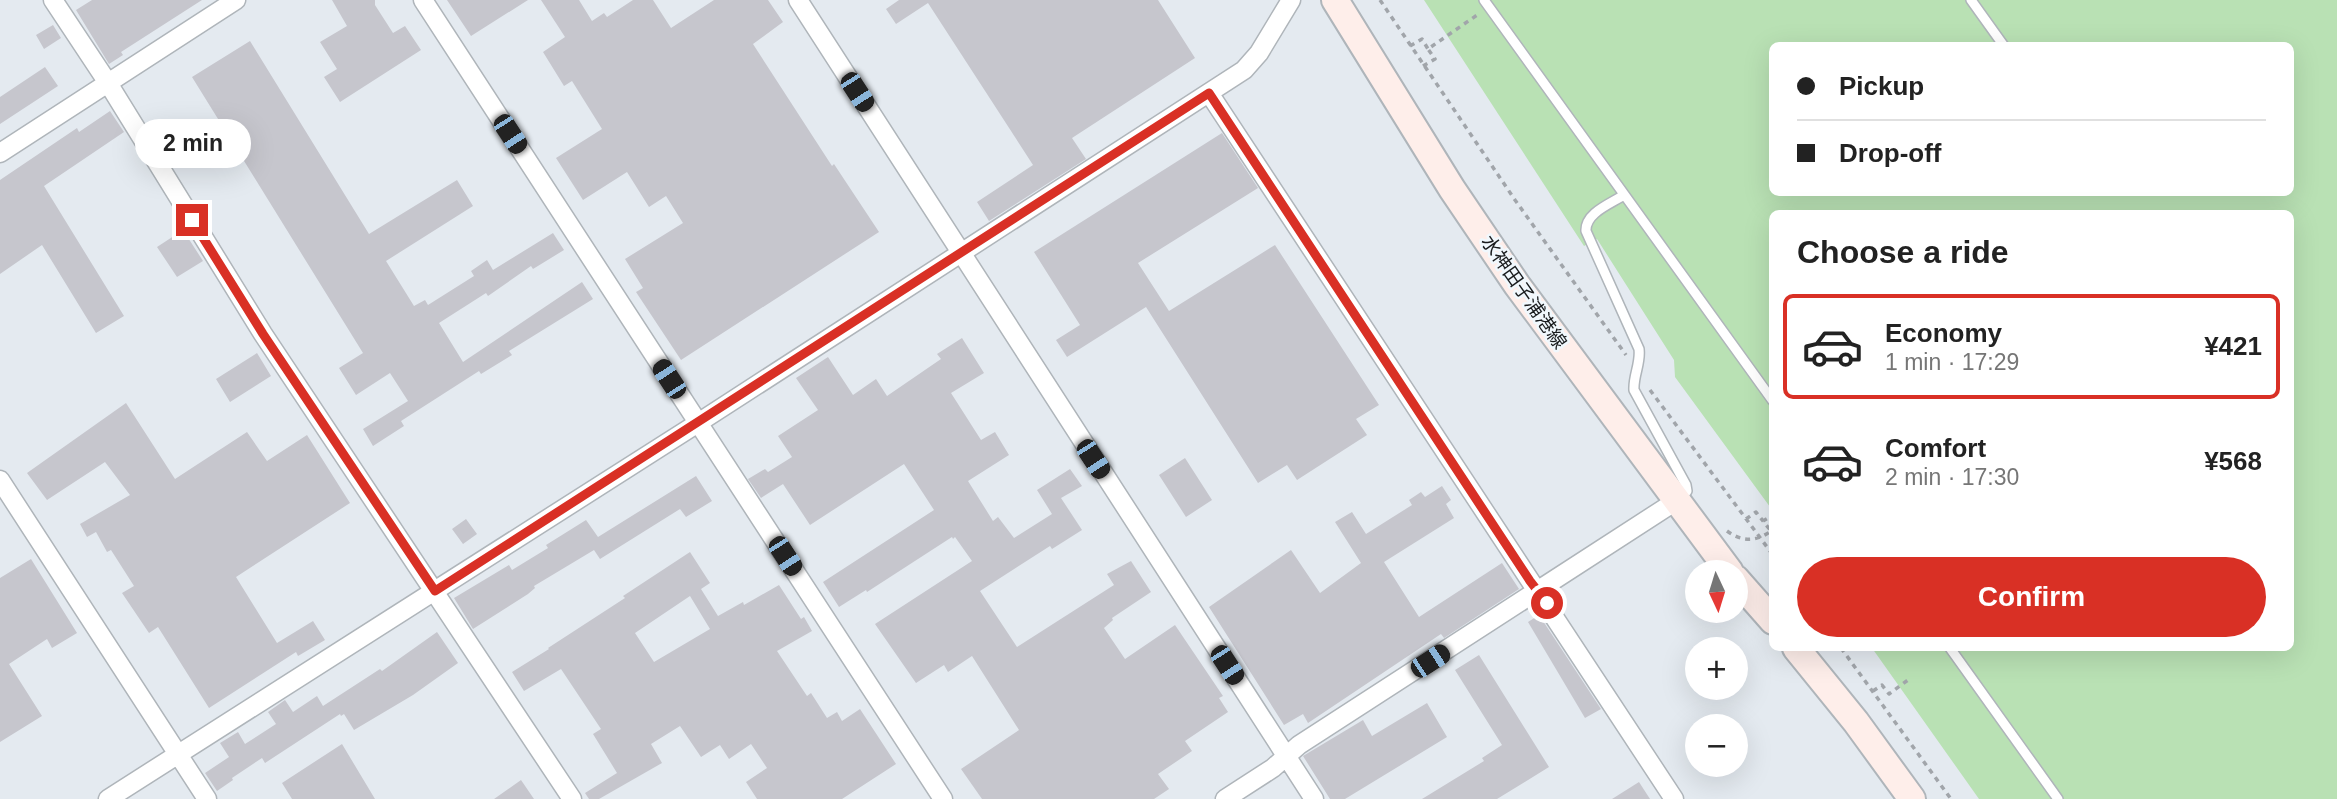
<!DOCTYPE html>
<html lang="en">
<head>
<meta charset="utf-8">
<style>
	body { margin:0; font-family:Helvetica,"Noto Sans JP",sans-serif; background:#f6f6f6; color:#222; height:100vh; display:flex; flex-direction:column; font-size:26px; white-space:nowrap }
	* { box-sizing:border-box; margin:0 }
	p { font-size:23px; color:#767676 }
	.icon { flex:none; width:38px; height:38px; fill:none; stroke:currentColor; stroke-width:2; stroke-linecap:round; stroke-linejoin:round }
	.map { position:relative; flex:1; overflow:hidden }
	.drawer { position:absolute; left:1769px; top:210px; width:525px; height:441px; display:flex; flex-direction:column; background:#fff; border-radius:10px; box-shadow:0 7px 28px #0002 }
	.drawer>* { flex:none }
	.banner { position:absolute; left:1769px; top:42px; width:525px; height:154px; border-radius:10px; box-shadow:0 7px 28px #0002; display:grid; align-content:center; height:154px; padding:0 28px; background:#fff }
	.needle { width:46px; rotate:176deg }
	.controls { position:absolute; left:1685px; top:560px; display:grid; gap:14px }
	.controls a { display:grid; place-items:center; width:63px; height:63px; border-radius:50%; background:#fff; box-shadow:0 7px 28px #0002; font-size:35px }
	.end { position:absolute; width:32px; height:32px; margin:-16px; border:9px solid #d93025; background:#fff; box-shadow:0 0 0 4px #fff }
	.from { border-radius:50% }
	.bubble { position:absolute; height:49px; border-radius:24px; background:#fff; box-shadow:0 7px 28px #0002; font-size:23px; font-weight:700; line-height:49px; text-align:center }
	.car { position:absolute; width:21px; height:42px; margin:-21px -10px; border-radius:9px; box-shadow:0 0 5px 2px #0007; background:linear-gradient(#222 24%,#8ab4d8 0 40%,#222 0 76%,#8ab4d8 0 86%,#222 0) }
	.banner b { display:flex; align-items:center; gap:24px; height:66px; font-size:26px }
	.banner b+b { border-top:2px solid #e0e0e0 }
	.banner i { width:18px; height:18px; background:#222 }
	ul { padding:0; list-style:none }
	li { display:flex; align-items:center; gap:21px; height:105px; margin:0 14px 10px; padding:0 14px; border:4px solid transparent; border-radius:10px }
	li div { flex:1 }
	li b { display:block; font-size:26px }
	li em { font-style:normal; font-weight:700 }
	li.on { border-color:#d93025 }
	li>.icon { width:63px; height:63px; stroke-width:1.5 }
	h2 { padding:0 28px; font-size:32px; line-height:84px }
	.primary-button { display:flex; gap:14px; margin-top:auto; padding:14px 28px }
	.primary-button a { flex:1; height:80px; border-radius:42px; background:#d93025; color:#fff; font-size:28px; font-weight:700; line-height:80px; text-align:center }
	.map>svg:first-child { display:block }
	.green { fill:#b9e1b4; fill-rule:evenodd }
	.building { fill:#c6c6cd; fill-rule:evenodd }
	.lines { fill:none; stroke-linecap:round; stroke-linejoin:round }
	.lane-casing { stroke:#afb5ba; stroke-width:12 }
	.street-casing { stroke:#afb5ba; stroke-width:21 }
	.secondary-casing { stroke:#afb5ba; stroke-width:30 }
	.path { stroke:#a1a5aa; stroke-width:3.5; stroke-dasharray:5 5; stroke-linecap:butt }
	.lane { stroke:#fff; stroke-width:9 }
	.street { stroke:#fff; stroke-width:18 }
	.secondary { stroke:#feeeea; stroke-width:26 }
	.route { stroke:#d93025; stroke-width:9 }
	.labels { text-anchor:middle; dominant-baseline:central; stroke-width:5; stroke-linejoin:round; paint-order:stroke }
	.street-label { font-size:19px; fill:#191b1d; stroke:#f1f8fd }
</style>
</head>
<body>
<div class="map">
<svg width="2337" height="799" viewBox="0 0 2337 799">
	<rect width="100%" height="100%" fill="#e4eaf0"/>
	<!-- green -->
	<path class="green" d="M1424 0H2337V799H1979L1872 648H2291V214H1773V511L1675 377 1674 360 1597 239 1584 246ZM1773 46H2291V192H1773Z"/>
	<!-- building -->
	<path class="building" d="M92 0H202L121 52 123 55 109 64 76 10Z
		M332 0H375V5L393 33 405 26 421 50 340 102 324 77 337 69 320 42 347 26Z
		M447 0H528L471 36Z
		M541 0H579L592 21 604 13 607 17 633 0H653L671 28 714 0H768L783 22 753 44 832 166 834 164 879 232 681 360 636 292 643 288 625 259 683 223 666 196 649 207 627 172 583 200 556 158 602 129 572 81 564 86 543 52 565 37Z
		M899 0H1158L1195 58 1072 138 1086 159 989 221 977 202 1033 165 928 3 896 24 886 9Z
		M53 25 61 38 44 49 36 35Z
		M250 41 369 234 457 180 473 206 386 261 414 306 425 300 428 305 474 276 471 271 487 260 493 270 553 233 564 250 533 269 531 266 488 296 486 293 439 323 463 362 582 282 593 299 509 351 512 355 481 374 479 371 401 421 404 426 373 446 363 429 408 401 390 373 356 395 339 368 363 353 192 77Z
		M45 67 58 86 0 124V97Z
		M110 111 124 132 44 186 124 316 96 333 42 245 0 274V180L77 128 79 132Z
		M1222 133 1258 188 1138 263 1169 311 1275 245 1379 405 1356 419 1367 435 1297 480 1287 465 1258 483 1146 307 1067 357 1056 340 1080 325 1034 252Z
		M183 230 203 261 177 277 157 247Z
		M962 338 984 373 951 393 981 440 995 432 1009 455 968 481 993 521 998 517 1014 538 1052 514 1037 490 1070 469 1082 486 1061 498 1082 530 1052 549 1050 546 980 591 1017 647 1114 585 1107 574 1131 561 1151 592 1112 618 1113 620 1104 628 1125 659 1175 625 1223 696 1219 698 1228 712 1185 741 1192 751 1158 774 1169 789 1154 799H982L961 769 1019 730 972 656 948 672 944 665 916 683 875 624 972 561 955 537 953 539 952 537 867 592 866 590 839 607 823 582 934 510 904 464 810 525 783 484 761 498 748 479 765 469 768 472 792 457 778 436 818 410 796 378 828 357 853 395 876 379 887 396 941 359 937 354Z
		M257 353 271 376 230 402 216 379Z
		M126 403 175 479 247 432 267 461 307 435 350 503 236 577 277 643 313 621 325 640 298 656 296 652 209 708 158 627 149 633 122 593 134 586 111 550 107 552 96 532 87 537 80 524 130 495 105 462 47 500 27 473Z
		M1185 458 1212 500 1186 517 1159 475Z
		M696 476 712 501 686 517 680 509 600 559 594 550 534 586 535 588 528 594 473 629 454 598 509 565 512 570 548 548 546 545 586 520 598 537Z
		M1442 486 1451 500 1446 504 1454 518 1384 562 1419 617 1502 563 1519 589 1444 638 1441 634 1308 723 1303 714 1284 725 1209 607 1291 550 1320 593 1361 563 1335 522 1352 512 1366 534 1412 505 1409 500 1421 492 1425 497Z
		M466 519 477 534 463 544 452 529Z
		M690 552 710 583 701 589 718 616 743 602 744 605 779 585 801 619 804 617 812 631 777 651 807 696 811 693 827 718 837 712 842 721 860 709 896 764 842 799H757L746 782 767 768 751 744 729 759 720 745 701 757 680 726 651 744 662 763 599 799H589L585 793 617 773 593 734 601 729 561 669 524 691 512 672 549 649 548 648 625 598 623 596ZM690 596 710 629 654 662 635 633Z
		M31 559 77 633 52 648 47 639 9 664 42 716 0 742V578Z
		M1539 615 1601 709 1585 718 1528 622Z
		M437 632 458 663 413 695 354 730 344 714 341 716 340 714 265 763 262 758 232 778 233 780 217 791 205 773 229 757 220 743 238 732 245 744 276 724 268 712 285 700 293 712 317 696 323 706 380 669 382 671Z
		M1479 655 1549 767 1497 799H1422L1484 761 1482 758 1502 745 1455 670Z
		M1427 703 1447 737 1345 799H1330L1303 756 1363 720 1372 736Z
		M342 744 375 799H292L282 783Z
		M521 780 534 799H494Z
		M1639 782 1650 799H1612Z"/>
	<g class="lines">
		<!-- lane casing -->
		<g class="lane-casing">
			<path id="lane" d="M1484 0 1773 401
				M1971 0 2004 46
				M1624 195C1610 204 1585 213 1586 231L1639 349C1641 363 1633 376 1634 390L1686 485 1687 491 1681 498
				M1950 648 2058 799"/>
		</g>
		<!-- street casing -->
		<g class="street-casing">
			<path id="street" d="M53 0 108 83 263 334 572 799
				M423 0 943 799
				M798 0 1314 799
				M1209 93 1674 799
				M0 153 236 0
				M0 480 207 799
				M108 799 698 423 1244 70 1259 53 1291 0
				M1225 799 1273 768 1299 745 1676 501"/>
		</g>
		<!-- secondary casing -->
		<g class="secondary-casing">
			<path id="secondary" d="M1335 0 1452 189 1517 285 1730 572
				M1736 579 1773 621
				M1796 648 1856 722 1912 799"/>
		</g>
		<!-- path -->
		<path class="path" d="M1380 0 1515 200 1626 355
			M1410 46 1422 39 1428 49
			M1423 66 1435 59 1428 49 1480 13
			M1650 390 1773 555
			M1746 519 1756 512 1763 521
			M1727 531C1742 542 1756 542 1771 531L1763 521 1773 515
			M1841 648 1951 799
			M1873 691 1882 685 1889 694 1908 680"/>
		<!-- lane -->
		<use href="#lane" class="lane"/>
		<!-- street -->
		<use href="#street" class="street"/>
		<!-- secondary -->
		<use href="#secondary" class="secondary"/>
	</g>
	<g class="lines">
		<!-- route -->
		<path class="route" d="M192 220 263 334 435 591 1209 93 1530 581 1547 603"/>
	</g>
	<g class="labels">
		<!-- street labels -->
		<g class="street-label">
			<text transform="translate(1524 292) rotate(55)">水神田子浦港線</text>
		</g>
	</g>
</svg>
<div class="controls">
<a><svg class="needle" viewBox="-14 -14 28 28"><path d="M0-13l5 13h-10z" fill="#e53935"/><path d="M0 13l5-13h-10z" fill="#767676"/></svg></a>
<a>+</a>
<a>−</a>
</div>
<i class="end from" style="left:1547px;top:603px"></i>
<i class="end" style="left:192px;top:220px"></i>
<div class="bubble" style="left:135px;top:119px;width:116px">2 min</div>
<i class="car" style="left:857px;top:92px;rotate:147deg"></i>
<i class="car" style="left:510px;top:134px;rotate:147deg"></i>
<i class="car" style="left:669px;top:379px;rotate:327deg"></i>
<i class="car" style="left:1093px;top:459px;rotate:147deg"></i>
<i class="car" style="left:785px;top:556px;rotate:147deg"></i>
<i class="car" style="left:1430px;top:661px;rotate:57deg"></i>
<i class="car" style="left:1227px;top:665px;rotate:147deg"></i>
<div class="banner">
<b><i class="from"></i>Pickup</b>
<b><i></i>Drop-off</b>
</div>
<section class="drawer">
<h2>Choose a ride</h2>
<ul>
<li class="on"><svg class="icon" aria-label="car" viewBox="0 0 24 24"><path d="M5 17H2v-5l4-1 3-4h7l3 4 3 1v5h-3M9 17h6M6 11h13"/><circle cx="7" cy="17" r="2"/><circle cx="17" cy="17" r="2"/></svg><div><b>Economy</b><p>1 min · 17:29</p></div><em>¥421</em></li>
<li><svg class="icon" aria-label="car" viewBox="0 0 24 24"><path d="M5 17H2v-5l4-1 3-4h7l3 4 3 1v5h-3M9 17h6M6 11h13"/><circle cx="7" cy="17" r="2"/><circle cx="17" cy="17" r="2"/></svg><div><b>Comfort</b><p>2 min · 17:30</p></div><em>¥568</em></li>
</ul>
<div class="primary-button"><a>Confirm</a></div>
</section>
</div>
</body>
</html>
